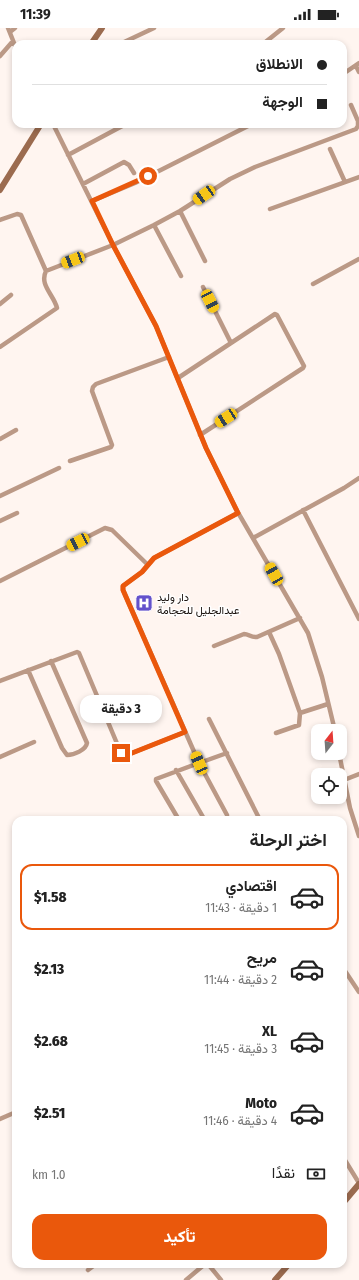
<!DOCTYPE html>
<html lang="ar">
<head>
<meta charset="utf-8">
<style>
	body { margin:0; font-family:"Fira Sans Condensed",Vazirmatn,sans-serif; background:#f2f2f2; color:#222; direction:rtl; height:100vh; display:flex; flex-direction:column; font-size:15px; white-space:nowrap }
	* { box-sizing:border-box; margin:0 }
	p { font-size:13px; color:#767676 }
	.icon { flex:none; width:22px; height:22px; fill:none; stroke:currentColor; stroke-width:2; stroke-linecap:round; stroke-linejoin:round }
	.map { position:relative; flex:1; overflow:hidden; direction:ltr }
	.sheet { position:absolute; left:12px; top:788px; width:335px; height:452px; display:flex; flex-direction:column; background:#fff; border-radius:12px; box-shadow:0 2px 6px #0003; direction:rtl }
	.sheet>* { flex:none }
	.banner { position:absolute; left:12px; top:12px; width:335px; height:88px; border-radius:12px; box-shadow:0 2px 6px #0003; direction:rtl; display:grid; align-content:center; height:88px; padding:0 20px; background:#fff }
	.needle { width:26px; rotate:17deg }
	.tools { position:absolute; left:311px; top:696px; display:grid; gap:8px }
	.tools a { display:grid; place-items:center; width:36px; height:36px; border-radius:8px; background:#fff; box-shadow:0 2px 6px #0003; font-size:20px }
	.end { position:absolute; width:18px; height:18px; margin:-9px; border:5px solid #ea580c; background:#fff; box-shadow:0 0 0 2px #fff }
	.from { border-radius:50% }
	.bubble { position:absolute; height:28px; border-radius:12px; background:#fff; box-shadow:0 2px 6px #0003; font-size:13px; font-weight:800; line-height:28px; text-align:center; direction:rtl }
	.car { position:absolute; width:12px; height:24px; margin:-12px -6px; border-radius:5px; box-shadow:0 0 3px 1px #0007; background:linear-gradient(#f5c518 24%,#345 0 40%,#f5c518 0 76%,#345 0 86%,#f5c518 0) }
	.banner b { display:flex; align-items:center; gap:14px; height:38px; font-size:15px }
	.banner b+b { border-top:1px solid #e0e0e0 }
	.banner i { width:10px; height:10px; background:#222 }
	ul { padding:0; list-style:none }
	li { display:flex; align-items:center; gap:12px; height:66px; margin:0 8px 6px; padding:0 12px; border:2px solid transparent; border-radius:12px }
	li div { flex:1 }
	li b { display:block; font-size:15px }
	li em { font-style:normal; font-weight:800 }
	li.selected { border-color:#ea580c }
	li>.icon { width:36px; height:36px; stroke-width:1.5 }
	h2 { padding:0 20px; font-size:18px; line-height:48px }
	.pay { display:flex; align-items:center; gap:10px; height:44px; padding:0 20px; font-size:15px }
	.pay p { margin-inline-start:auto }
	.action { display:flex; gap:8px; margin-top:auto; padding:8px 20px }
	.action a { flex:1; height:46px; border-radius:12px; background:#ea580c; color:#fff; font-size:16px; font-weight:800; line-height:46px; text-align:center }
	.status { display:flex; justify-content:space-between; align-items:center; height:28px; padding:0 20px; background:#fff; direction:ltr }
	.status svg { height:11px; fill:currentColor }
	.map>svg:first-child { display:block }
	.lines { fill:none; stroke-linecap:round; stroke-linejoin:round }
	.street { stroke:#bb9986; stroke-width:4.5 }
	.secondary { stroke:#9b6b4f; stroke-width:6 }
	.route { stroke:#ea580c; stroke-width:5 }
	.labels { text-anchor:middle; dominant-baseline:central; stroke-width:3; stroke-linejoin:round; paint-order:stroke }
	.poi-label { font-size:11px; fill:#18100c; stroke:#fff; text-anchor:start }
</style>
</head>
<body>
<div class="status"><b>11:39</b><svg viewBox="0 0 49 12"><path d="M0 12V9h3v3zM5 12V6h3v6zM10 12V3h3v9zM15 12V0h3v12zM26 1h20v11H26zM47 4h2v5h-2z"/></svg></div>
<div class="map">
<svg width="359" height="1252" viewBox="0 0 359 1252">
	<rect width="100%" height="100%" fill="#fff5f0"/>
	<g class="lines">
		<!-- street -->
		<path class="street" d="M8 0 16 20
			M10 4 15 0
			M120 16 154 0
			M263 16 283 0
			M0 28 13 13
			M356 38 359 44
			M343 46 359 35
			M53 96 113 217 156 298 206 420 236 481 308 605 322 649 335 703
			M330 121 345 154
			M68 127 126 96
			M83 156 124 134 129 137 134 145
			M92 173 135 155 252 96
			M270 181 359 149
			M180 183 205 233
			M0 192 17 186 21 187 46 243
			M154 197 181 248
			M313 256 359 231
			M203 259 231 315
			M0 276 11 267
			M0 319 57 280C54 267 39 257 46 243L113 217 154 197 180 183 230 151 255 139 356 101 358 98V93L351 77
			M178 350 275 286 277 287 304 338 303 340 200 407
			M0 411 16 402
			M70 433 111 419 112 417 92 363 93 359 96 356 169 329
			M0 468 59 440
			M303 482 359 591
			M0 493 17 485
			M253 510 344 460 359 450
			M0 553 105 500 112 502 148 537
			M269 604 279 626 300 685
			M214 618 244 606C249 606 251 610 257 609L300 590
			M28 642 62 720 67 727C74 727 86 722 87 715L51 633
			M0 653 77 624 79 625 121 725 124 727H127L185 704
			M209 691 260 792
			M276 705 299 697 300 685 328 676
			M227 725 199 735 123 562V558L142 544 154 530 238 485
			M339 725 350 780 359 808
			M0 729 34 714
			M176 742 203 789
			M344 752 359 746
			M179 792 156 753V751L199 735 227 787
			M343 940 359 964
			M0 1091 16 1084
			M343 1129 359 1155
			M208 1236 221 1252
			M88 1242 96 1236
			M186 1252 205 1236"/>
		<!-- secondary -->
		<path class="secondary" d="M91 16 102 0
			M0 162 41 96
			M343 1175 359 1156
			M275 1252 289 1236"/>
	</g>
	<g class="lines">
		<!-- route -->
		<path class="route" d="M121 725 124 727H127L185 704 123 562V558L142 544 154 530 238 485 206 420 156 298 113 217 92 173 148 148"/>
	</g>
	<!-- icons -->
	<defs>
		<g id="hospital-square" transform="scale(0.9)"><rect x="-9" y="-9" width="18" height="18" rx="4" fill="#6352cb" stroke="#fff"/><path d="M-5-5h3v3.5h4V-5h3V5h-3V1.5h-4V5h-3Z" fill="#fff"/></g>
	</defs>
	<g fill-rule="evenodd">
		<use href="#hospital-square" x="144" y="575"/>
	</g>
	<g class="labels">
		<!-- poi labels -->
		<g class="poi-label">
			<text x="157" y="569">دار وليد<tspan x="157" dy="13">عبدالجليل للحجامة</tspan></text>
		</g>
	</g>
</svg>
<div class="tools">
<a><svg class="needle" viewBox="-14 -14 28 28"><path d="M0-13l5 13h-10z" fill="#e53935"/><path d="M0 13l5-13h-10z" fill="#767676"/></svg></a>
<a><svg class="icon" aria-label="locate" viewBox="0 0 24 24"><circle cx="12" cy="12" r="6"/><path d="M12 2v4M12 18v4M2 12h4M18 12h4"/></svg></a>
</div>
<i class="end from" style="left:148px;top:148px"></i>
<i class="end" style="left:121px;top:725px"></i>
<div class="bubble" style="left:80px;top:667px;width:82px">3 دقيقة</div>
<i class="car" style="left:204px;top:167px;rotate:236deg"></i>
<i class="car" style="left:73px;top:232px;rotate:249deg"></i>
<i class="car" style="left:210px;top:273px;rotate:153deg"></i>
<i class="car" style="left:226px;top:390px;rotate:237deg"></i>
<i class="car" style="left:78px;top:514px;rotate:243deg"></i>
<i class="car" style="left:274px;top:546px;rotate:330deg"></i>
<i class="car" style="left:199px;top:735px;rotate:337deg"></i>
<div class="banner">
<b><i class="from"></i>الانطلاق</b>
<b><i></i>الوجهة</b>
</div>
<section class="sheet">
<h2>اختر الرحلة</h2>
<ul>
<li class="selected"><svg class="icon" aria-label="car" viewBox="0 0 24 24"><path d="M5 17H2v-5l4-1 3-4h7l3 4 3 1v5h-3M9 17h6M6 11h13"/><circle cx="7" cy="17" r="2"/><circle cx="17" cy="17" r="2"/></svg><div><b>اقتصادي</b><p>1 دقيقة · 11:43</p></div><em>$1.58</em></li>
<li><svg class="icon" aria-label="car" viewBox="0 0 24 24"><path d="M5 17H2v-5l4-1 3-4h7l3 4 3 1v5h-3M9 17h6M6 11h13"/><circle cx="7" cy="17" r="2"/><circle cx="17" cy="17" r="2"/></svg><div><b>مريح</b><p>2 دقيقة · 11:44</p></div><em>$2.13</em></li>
<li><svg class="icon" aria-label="car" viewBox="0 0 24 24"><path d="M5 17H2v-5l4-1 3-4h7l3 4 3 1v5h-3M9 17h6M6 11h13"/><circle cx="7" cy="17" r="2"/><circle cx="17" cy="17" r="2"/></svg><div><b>XL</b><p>3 دقيقة · 11:45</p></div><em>$2.68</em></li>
<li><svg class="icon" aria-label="car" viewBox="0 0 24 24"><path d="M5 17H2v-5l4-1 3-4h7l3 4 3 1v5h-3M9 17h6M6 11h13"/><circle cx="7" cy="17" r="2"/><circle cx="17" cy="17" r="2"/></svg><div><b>Moto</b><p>4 دقيقة · 11:46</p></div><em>$2.51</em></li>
</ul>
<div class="pay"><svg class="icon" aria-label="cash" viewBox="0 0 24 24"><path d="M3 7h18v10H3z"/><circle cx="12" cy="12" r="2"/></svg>نقدًا<p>1.0 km</p></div>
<div class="action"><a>تأكيد</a></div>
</section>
</div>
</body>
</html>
